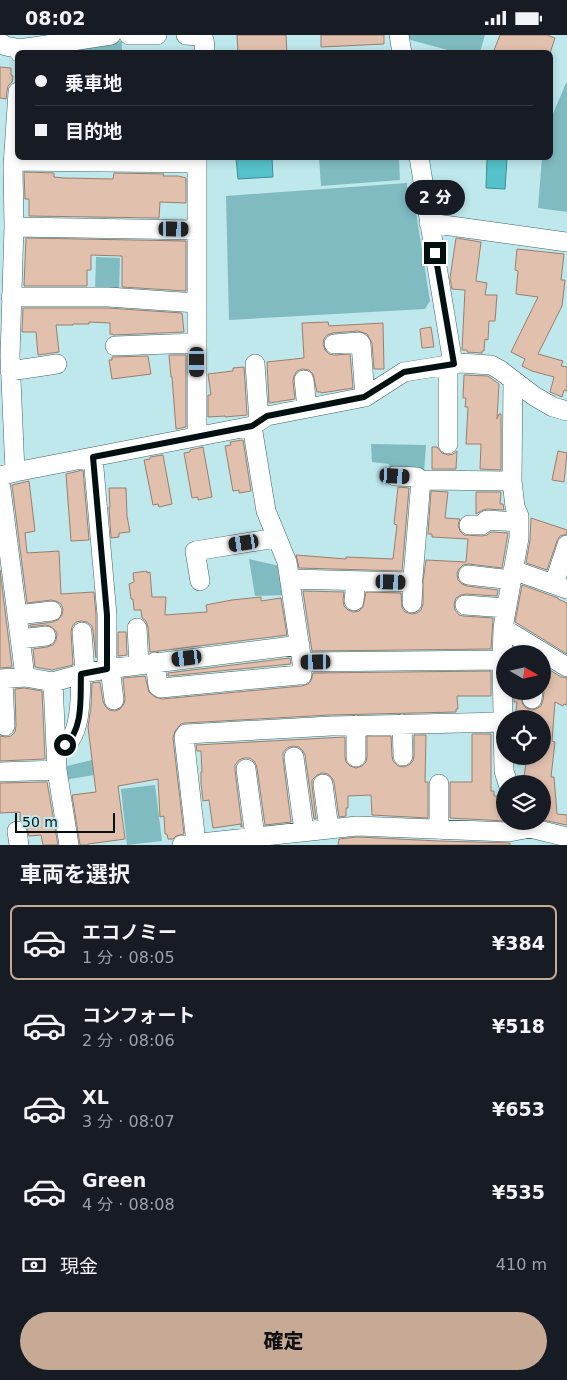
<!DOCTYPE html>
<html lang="ja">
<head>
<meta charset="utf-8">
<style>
	body { margin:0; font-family:"DejaVu Sans","Noto Sans JP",sans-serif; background:#242831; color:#f1f3f6; height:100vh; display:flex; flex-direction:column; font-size:19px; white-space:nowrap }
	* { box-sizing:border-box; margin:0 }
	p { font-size:16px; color:#9ea1a6 }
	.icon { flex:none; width:28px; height:28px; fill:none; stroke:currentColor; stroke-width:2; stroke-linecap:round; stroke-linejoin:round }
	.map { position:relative; height:810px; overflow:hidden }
	.drawer { display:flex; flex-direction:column; background:#171b24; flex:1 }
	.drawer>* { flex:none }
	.hud { position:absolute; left:15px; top:15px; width:538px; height:110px; border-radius:8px; box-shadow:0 2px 8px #0003; display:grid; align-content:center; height:110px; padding:0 20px; background:#171b24 }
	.needle { width:32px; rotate:99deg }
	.controls { position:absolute; left:496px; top:610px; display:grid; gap:10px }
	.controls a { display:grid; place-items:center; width:55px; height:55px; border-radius:50%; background:#171b24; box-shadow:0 2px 8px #0003; font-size:25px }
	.scale { position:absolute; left:15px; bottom:12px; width:100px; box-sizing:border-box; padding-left:5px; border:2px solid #021012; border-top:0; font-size:14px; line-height:18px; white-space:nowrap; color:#021012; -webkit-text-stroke:4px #bee8ec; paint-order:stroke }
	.end { position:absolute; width:22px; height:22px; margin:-11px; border:6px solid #021012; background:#fff; box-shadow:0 0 0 2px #fff }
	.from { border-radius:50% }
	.bubble { position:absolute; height:35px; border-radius:18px; background:#171b24; box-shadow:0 2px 8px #0003; font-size:16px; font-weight:800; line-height:35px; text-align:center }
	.car { position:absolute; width:15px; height:30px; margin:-15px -8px; border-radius:6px; box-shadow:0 0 4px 1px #0007; background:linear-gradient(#222 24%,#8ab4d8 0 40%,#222 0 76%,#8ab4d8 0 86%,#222 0) }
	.hud b { display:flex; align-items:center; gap:18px; height:48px; font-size:19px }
	.hud b+b { border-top:1px solid #363941 }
	.hud i { width:12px; height:12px; background:#f1f3f6 }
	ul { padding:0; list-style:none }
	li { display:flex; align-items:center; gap:15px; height:75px; margin:0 10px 8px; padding:0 10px; border:2px solid transparent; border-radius:8px }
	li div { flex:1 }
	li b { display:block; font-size:19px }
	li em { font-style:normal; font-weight:800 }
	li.active { border-color:#c7aa96 }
	li>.icon { width:45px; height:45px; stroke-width:1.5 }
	h2 { padding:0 20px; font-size:22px; line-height:60px }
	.pay { display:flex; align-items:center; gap:12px; height:55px; padding:0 20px; font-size:19px }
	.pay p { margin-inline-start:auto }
	.cta { display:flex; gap:10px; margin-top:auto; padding:10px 20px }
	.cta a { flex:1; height:58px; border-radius:30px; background:#c7aa96; color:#111; font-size:20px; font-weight:800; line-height:58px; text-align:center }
	.status { display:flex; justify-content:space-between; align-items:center; height:35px; padding:0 25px; background:#171b24; direction:ltr }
	.status svg { height:14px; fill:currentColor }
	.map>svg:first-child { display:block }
	.green { fill:#7fbbc1 }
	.water { fill:#55c2cb; stroke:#3c8d94 }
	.building { fill:#e1c1ae; stroke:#9b7e6c }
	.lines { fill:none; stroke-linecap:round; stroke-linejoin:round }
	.minor-casing { stroke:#3e6569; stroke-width:20 }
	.minor { stroke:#fff; stroke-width:19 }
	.route { stroke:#021012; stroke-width:6 }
</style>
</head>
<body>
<div class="status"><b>08:02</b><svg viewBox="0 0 49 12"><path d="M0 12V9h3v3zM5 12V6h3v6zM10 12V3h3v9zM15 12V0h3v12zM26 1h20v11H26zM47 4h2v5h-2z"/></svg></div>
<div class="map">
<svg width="567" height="810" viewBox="0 0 567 810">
	<rect width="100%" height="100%" fill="#bee8ec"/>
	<!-- green -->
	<path class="green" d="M408 0H485L480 17H455L407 4Z
		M122 6V17H36Z
		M566 48H567V177L538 173 542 123 550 122V86Z
		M319 123H399L400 145 321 151Z
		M407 148V152H412L430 266 425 274 229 285 226 161Z
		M96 222 120 223 119 257H95Z
		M371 409 426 410 424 438 390 436 389 429 372 427Z
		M249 524 280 531 286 560 255 561Z
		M92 725 94 740 64 745 63 732Z
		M155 750 162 806 127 810 121 754Z"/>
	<!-- water -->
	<path class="water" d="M236 123H272L273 142 238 144Z
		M487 123H507L505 154 486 153Z"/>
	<!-- building -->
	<path class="building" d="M237 0H286L287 18H238Z
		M321 0H384V9L321 12Z
		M500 0H547L555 3 550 18H493Z
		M0 32 11 33V40L13 41 12 47 8 51 7 56 6 64 0 63Z
		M24 137 54 138V142L64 143 113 144 114 138 164 139 163 141H178L186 143V168L160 167 159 183 29 181V164H25Z
		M26 203 186 206V256L122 252V221L91 220V235H87V251H24Z
		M456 203 481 207 476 246 487 248 485 260H497L495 286H489L488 305 485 304 484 316H482V318L467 317V315H462L465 255 452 254 450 243Z
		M517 214 564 219 561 245H565L562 271 538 319 563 326 561 331 567 332V356L564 355 562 362 550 357 554 342 532 336 522 331 525 324 511 317 538 262 516 259 518 236 515 235Z
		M23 273H108L182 278 184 297 113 300V299H110V288L89 287V289H73V290H56L59 317 38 320 36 297H22Z
		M328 287 329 291 383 288 384 334H374L372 308 367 299 358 296 333 298 327 300 324 304 323 309 325 315 329 319 334 320 350 319 353 353 321 358V357H317L313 339 309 335 302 334 297 336 294 341 293 346 295 364 269 368 267 327 304 323 302 288Z
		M431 292 434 312 422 313 420 294Z
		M169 320H186V392L176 394 172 342H171Z
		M148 321 151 339 112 344 109 325H112V322Z
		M244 332 247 380 225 382V381L208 382V360H211L208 339 233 336V333Z
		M464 340 488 341 499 349 497 384 499 379H501V435L480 434 481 409H466L468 372H465L466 363H463Z
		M243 405 251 456 239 458V455L233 456 225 411 231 410 230 407Z
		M203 412 212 462 198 465V462L192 463 184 418 190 417V415Z
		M432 412H437L442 418 448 420 453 419 457 416 456 434H432Z
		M558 416 567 418 564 447 552 445Z
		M163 420 172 469 159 472 158 469 153 470 144 425 150 424V422Z
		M83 435 89 505 71 506 66 439Z
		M29 446 35 496 25 498 27 518 59 516 61 559 94 557 96 580V623L93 596 92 591 87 587 81 586 76 587 72 592 71 597 73 630 52 635 35 632 33 614 47 612 53 610 56 605 57 599 55 595 50 591 45 590 30 592V590L53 587 58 585 62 580 63 574 61 569 56 566 51 565 27 568 12 450Z
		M398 452 409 453 402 536 299 533 296 520 346 524V522L393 524 397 490 394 489Z
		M109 453H126L127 481 130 497 119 498V502L111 503 109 472H110Z
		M431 456 448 457 445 483 460 484 458 490 460 496 464 500 482 501 487 500 491 497 508 498 502 533 469 529 463 530 459 534 457 538 458 545 462 549 467 551 498 555 497 561 466 559 461 560 456 563 454 569 455 575 459 580 464 581 493 583 491 614 312 616 303 556 344 557 343 565 344 571 348 575 353 577 359 576 363 572 366 557 401 558 402 573 405 577 412 579 417 578 421 575 423 569V546L426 525 466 527 468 504 432 502V499H428Z
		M476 457H501L500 469H503L504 475 487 474 483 475 476 479Z
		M531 483 567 495V499L560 501 557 506 547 535 526 528 530 505Z
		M0 535 12 632 0 633Z
		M147 536V538L150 537 152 562H166L165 580 207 577 206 570 232 565 261 562V566L281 563 287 600 150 617 148 592 146 586 142 583 141 575H134L133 564H131L129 549 134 547 133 538Z
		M522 550 558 563V564L567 568V619L515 587Z
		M118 597H126L127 620 118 621Z
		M290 623 291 629 168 641V638Z
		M542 630 561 642 567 643V670L564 669 563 671 555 667 552 706 555 707 551 742H554L557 779 567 780V790L543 785 542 749H523L527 721H542V684H515L517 667H514V656H522V668L526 673 531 675 536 674 541 671 543 665 544 657 542 650Z
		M491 636V661H457L458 674H456V677L330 680 185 688 181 689 175 696 173 703 184 799 176 801 173 804H168L167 799H165L164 781 160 782 158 744 118 751 125 804 88 809V810H80L72 760 96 757 88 692 91 672 92 648 100 647 103 666 105 671 109 675 115 676 120 674 124 669 125 664 123 643 145 641 149 657 155 662 162 664 302 651 308 649 311 646 313 638Z
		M24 653 42 656 45 724 0 726V701L5 702 11 701 15 697 16 691 15 654Z
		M472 699H491V756H494V761H505V786L450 783V747H472Z
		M414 700H426L425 747H428V783L372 780 371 760 348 761V773H346V781L339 782 334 747 332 743 328 739 322 738 317 740 312 745V750L316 784H314L305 720 303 716 299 712 293 711 287 713 283 718V723L291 787 265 790 257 733 255 727 250 723H244L239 725 235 730V735L242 792H241V789L213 793 209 765 203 766 201 748V737H202L201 716H197L196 710 345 702V722L346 727 350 731 356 733 362 731 366 727 367 722V701H391L392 721 393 726 398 731 404 732 409 730 413 726 414 721Z
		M47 747 58 810H43L41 800 29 801 26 789 20 785V777L0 778V748Z
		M357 802 439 806 510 808V810H338L339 804Z"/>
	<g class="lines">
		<!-- minor casing -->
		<g class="minor-casing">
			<path id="minor" d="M129 0H157
				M186 0C204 1 206 0 204 18
				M399 0 402 18
				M0 8 6 11 20 14V18
				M20 14 111 0
				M419 122 453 329
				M13 126 197 128
				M429 188 567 207
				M14 192 197 195
				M11 262H108L197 268
				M334 309 359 307 361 309 365 362
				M115 311 197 308
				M255 329 259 386
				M448 330V409
				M10 336 57 329
				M304 345 307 373
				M252 391 266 476 287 527 302 627 502 625
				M197 402V122
				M93 422 107 580V634
				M15 437 10 321 14 192 13 131 18 57
				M0 441 15 437 252 391 267 381 365 362 404 337 460 328 491 330 500 335 534 361 553 372 567 376
				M395 441 417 442 421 445
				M0 446 25 642
				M469 490H482L487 485 519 487
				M513 535 567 554
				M468 540 512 545
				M290 544 409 547 413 543 421 445 512 446
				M200 546 195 516 276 503
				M411 546 413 550 412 568
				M554 549 567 510
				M354 566 356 546
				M465 570 506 573
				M17 580 52 576
				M137 593 139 629
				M503 593 567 632
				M82 597 85 638
				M20 604 46 601
				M155 627 158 651 161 653 299 640H302V627
				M110 633 114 665
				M0 644 25 642 53 647 85 638 107 634 300 610
				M3 644 5 691
				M53 647 57 735 69 810
				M532 664 533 656
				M402 689 403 721
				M56 711C83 713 80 657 81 639
				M294 722 304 796
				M356 722V690
				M246 734 255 802
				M0 737 57 735
				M323 749 329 794
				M439 749V795
				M508 749 504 736 502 625 503 593 519 503V481L515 472 512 446 513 345
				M17 796 19 810
				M196 808 184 702 186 699 331 691 504 687
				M182 810 357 791 509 797 530 793 567 802"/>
		</g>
		<!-- minor -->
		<use href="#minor" class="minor"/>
	</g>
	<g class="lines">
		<!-- route -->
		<path class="route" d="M65 710C84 694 80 661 81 639L107 634V580L93 422 252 391 267 381 364 362 404 337 454 329 435 218"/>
	</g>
</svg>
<div class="controls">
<a><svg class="needle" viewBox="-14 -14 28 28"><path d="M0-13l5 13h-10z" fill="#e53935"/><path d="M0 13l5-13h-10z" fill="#9ea1a6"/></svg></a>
<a><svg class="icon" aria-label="locate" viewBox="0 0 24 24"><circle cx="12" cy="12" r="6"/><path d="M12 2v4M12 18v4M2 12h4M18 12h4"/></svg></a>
<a><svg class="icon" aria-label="layers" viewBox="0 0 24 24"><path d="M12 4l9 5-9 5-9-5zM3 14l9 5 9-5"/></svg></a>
</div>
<div class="scale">50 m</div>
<i class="end from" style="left:65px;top:710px"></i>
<i class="end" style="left:435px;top:218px"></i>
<div class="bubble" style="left:405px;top:145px;width:60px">2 分</div>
<i class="car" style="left:174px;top:194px;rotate:91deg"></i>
<i class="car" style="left:197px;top:327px;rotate:180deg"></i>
<i class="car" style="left:395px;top:441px;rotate:93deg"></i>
<i class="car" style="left:244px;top:508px;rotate:261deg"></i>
<i class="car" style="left:391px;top:547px;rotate:92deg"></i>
<i class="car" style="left:187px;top:623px;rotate:263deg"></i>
<i class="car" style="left:316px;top:627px;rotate:269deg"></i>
<div class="hud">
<b><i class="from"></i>乗車地</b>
<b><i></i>目的地</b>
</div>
</div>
<section class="drawer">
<h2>車両を選択</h2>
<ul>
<li class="active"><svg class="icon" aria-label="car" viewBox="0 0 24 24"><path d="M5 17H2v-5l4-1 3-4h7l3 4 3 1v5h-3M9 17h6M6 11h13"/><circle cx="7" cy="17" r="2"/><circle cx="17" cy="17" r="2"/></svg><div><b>エコノミー</b><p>1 分 · 08:05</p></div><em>¥384</em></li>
<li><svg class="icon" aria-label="car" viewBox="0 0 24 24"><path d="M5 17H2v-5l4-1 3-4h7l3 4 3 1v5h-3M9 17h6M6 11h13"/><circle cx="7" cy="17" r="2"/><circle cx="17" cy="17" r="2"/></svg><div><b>コンフォート</b><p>2 分 · 08:06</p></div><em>¥518</em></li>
<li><svg class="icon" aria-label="car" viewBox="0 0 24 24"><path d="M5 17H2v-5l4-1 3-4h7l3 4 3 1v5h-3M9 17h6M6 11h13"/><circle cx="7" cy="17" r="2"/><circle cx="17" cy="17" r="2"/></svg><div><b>XL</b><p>3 分 · 08:07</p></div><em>¥653</em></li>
<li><svg class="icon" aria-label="car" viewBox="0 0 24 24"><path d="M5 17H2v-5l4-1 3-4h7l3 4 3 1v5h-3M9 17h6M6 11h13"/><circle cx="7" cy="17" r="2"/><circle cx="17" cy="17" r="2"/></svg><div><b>Green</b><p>4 分 · 08:08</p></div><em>¥535</em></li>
</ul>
<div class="pay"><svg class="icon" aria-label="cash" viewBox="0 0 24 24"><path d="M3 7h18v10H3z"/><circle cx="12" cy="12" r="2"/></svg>現金<p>410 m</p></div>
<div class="cta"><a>確定</a></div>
</section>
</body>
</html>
